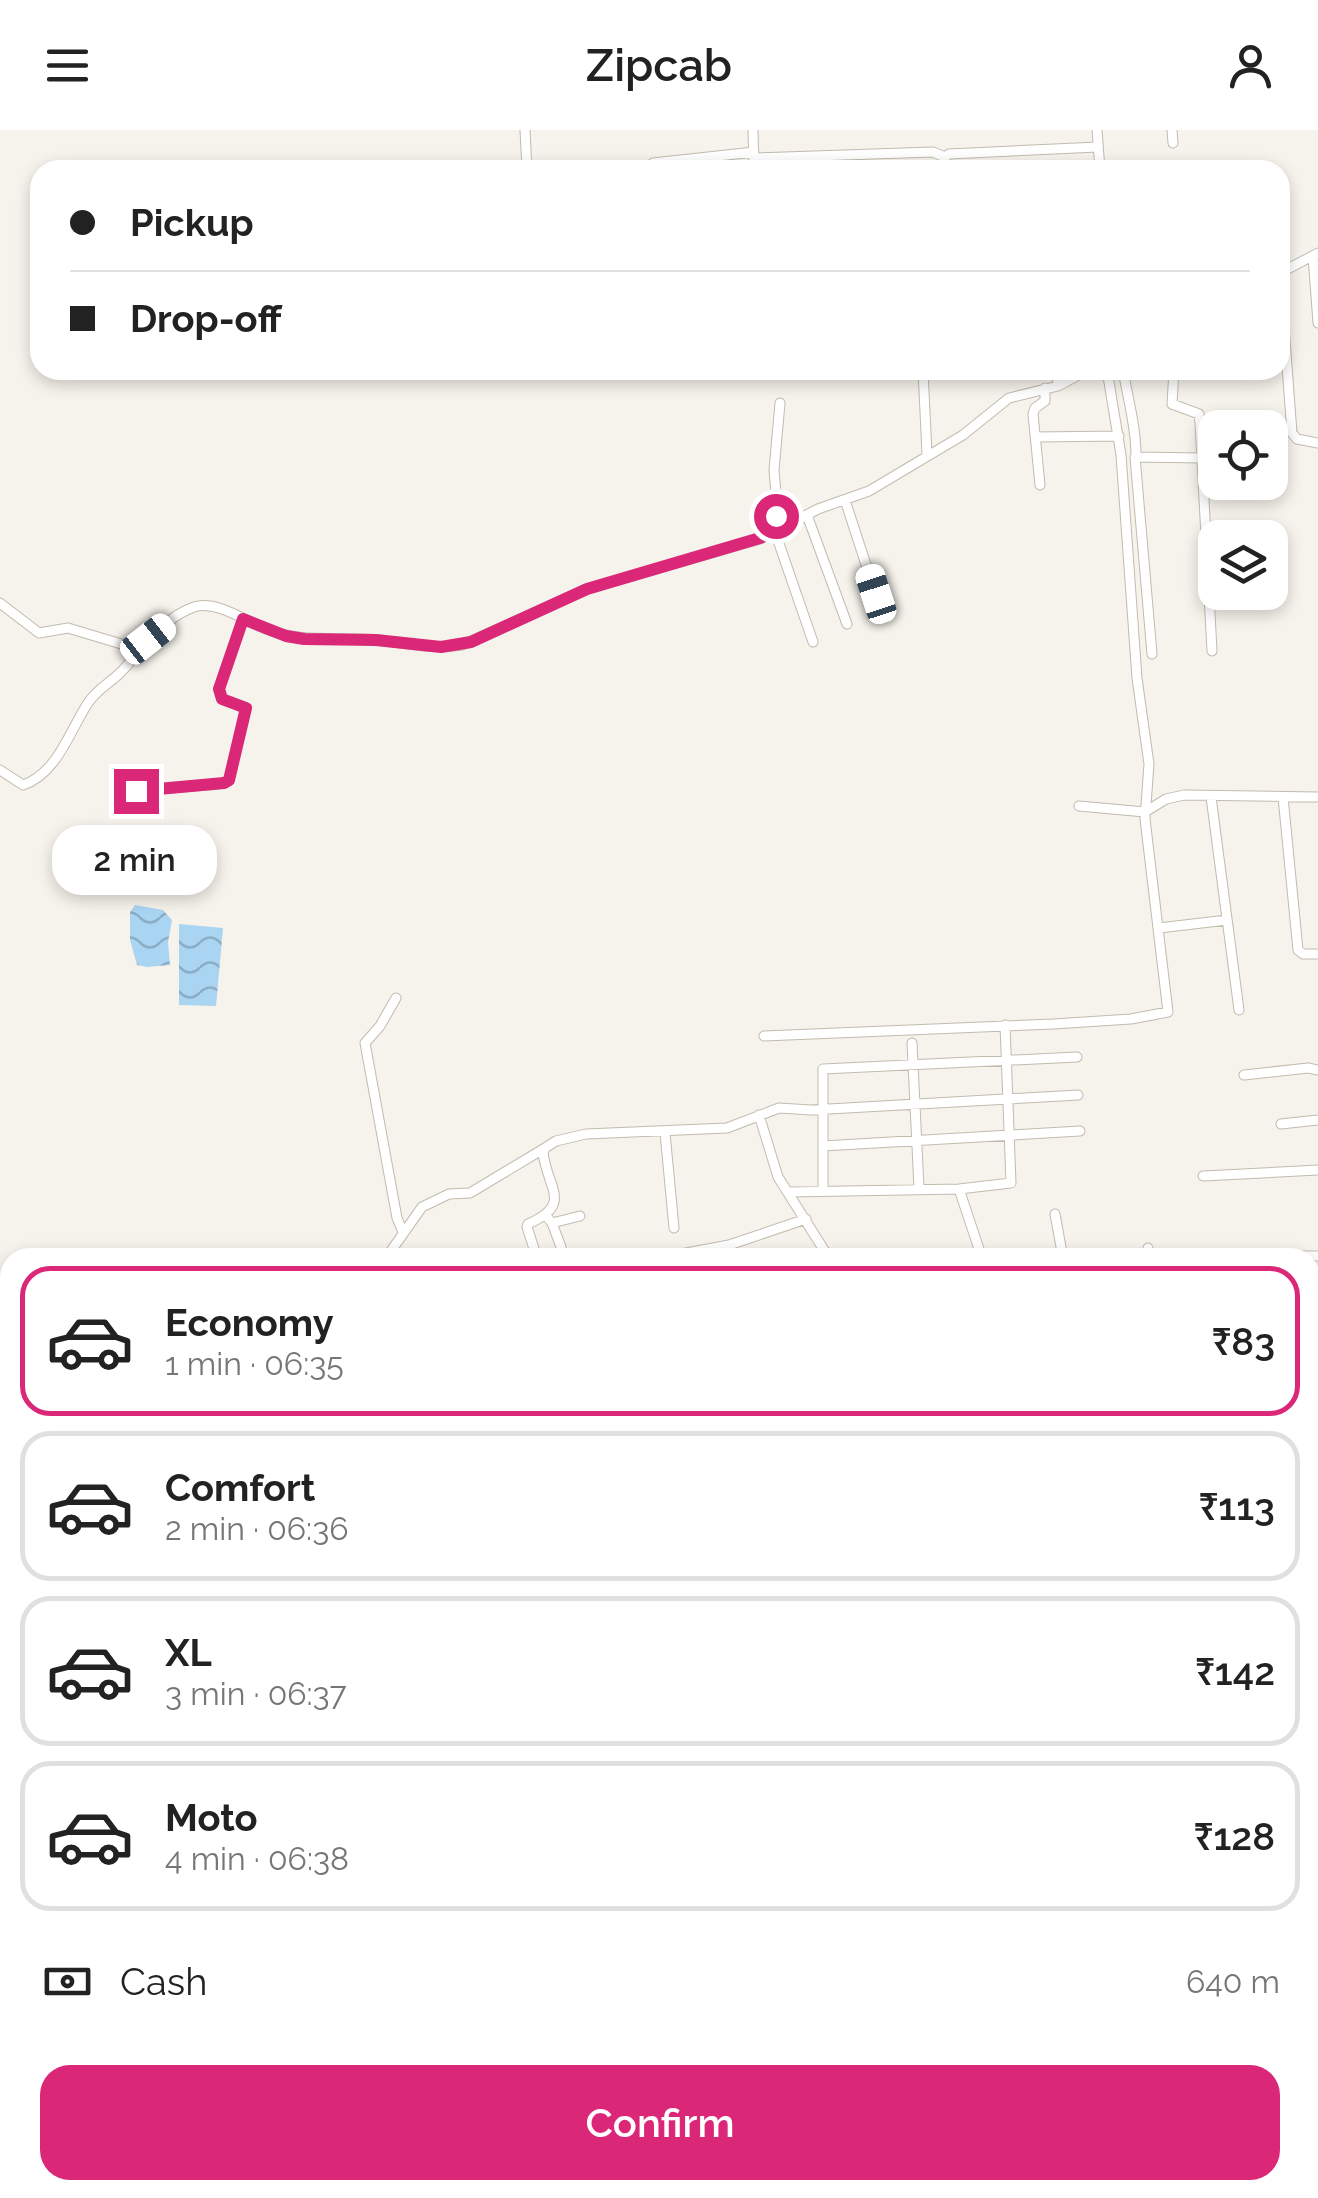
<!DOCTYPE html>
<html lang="en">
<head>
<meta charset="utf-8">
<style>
	body { margin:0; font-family:Raleway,sans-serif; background:#f6f6f6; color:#222; height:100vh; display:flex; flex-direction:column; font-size:38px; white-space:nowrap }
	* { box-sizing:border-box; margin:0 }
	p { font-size:32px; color:#767676 }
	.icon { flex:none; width:55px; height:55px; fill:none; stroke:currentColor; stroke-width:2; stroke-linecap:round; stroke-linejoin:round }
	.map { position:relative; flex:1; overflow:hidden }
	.drawer { position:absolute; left:0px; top:1118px; width:1320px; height:952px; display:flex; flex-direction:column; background:#fff; border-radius:30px 30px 0 0; box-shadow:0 5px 15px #0003 }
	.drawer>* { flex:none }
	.top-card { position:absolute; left:30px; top:30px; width:1260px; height:220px; border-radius:30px; box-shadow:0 5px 15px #0003; display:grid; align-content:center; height:220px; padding:0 40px; background:#fff }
	.tools { position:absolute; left:1198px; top:280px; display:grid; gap:20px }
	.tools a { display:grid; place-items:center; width:90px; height:90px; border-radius:20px; background:#fff; box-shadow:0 5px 15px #0003; font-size:50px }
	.end { position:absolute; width:45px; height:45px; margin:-22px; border:12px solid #db2777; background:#fff; box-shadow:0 0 0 5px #fff }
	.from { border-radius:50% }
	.bubble { position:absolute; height:70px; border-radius:30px; background:#fff; box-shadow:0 5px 15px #0003; font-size:32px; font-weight:600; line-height:70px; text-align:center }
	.car { position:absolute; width:30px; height:60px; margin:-30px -15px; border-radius:12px; box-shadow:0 0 8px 2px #0007; background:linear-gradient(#fff 24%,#345 0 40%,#fff 0 76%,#345 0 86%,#fff 0) }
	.top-card b { display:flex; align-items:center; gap:35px; height:95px; font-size:38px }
	.top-card b+b { border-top:2px solid #e0e0e0 }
	.top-card i { width:25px; height:25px; background:#222 }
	ul { padding:18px 0 0; list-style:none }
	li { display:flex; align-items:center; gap:30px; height:150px; margin:0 20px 15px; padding:0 20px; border:5px solid #e0e0e0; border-radius:30px }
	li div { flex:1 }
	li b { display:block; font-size:38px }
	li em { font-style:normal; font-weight:600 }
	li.current { border-color:#db2777 }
	li>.icon { width:90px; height:90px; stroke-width:1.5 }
	.pay { display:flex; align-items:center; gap:25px; height:110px; padding:0 40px; font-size:38px }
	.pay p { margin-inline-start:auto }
	.cta { display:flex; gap:20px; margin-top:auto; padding:20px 40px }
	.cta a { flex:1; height:115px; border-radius:30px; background:#db2777; color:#fff; font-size:40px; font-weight:600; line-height:115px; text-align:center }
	header { display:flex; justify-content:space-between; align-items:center; height:130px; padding:0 40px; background:#fff; font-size:45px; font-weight:600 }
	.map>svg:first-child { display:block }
	.water { fill:url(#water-waves) }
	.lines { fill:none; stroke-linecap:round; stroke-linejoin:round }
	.minor-casing { stroke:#c2bbae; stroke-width:11 }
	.minor { stroke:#fff; stroke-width:9 }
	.route { stroke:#db2777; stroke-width:12 }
</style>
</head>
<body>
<header><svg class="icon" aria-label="menu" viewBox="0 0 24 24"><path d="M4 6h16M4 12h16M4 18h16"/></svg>Zipcab<svg class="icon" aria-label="person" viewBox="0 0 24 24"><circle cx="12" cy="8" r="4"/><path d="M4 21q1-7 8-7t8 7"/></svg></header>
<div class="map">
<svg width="1318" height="2068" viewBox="0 0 1318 2068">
	<defs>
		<pattern id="water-waves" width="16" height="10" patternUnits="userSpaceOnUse" patternTransform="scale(2.5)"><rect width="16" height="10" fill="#a9d4f2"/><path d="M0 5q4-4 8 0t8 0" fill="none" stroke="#8caec5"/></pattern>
	</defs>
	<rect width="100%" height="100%" fill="#f6f3ec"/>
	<!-- water -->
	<path class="water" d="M135 775 163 780 172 790 168 812 170 835 147 837 137 835 130 810V782Z
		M179 794 223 798 216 876 179 875Z"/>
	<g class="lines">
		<!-- minor casing -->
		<g class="minor-casing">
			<path id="minor" d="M525 0 527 40
				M753 0 754 40
				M1097 0 1100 40
				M1172 0 1173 13
				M754 28 933 22 945 27
				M653 33 754 22
				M943 40 945 27 949 24 1098 17
				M1313 126 1318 193
				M1280 143 1292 303 1297 309 1318 313
				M1280 143 1318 123
				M923 240 927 324
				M1057 240 1058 256
				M1123 240C1128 269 1136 297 1136 325
				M1174 240 1172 274 1199 284 1200 293 1212 521
				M1035 307 1119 306
				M1040 355 1033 284 1035 278 1045 271V258
				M845 370 883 487
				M807 385 847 494
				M779 400 774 340 780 273
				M775 402 813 512
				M0 473 39 503 68 498 138 519
				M1152 524 1135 327 1202 328
				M0 640 23 655C57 644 70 600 88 573 96 560 110 553 121 542 143 519 162 488 194 477 217 470 245 491 266 499 303 514 340 506 379 510 405 513 435 520 462 515L587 459 760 409 818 379 869 361 963 305 1009 268 1058 256 1088 240
				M136 661 219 654 229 650 246 578 222 569 219 559 243 489
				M1211 667 1239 880
				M1283 667 1298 820 1303 824H1318
				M1079 676 1145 682 1166 669 1184 665 1318 667
				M1159 798 1227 790
				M396 868 380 896 365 913 397 1088 403 1102
				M764 906 1053 894 1131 889 1168 882 1145 689 1149 634 1137 548 1121 325 1107 240
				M912 913 919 1058
				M1244 945 1308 938 1318 940
				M759 985 778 1047 829 1128
				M1281 994 1318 990
				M665 1003 674 1098
				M823 1016V939L1077 927
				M1203 1046 1318 1040
				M959 1059 982 1128
				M823 1061V1016L1080 1001
				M790 1062 959 1059 1011 1053 1005 895
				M1055 1084 1063 1128
				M547 1087 552 1093 580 1086
				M552 1093 561 1117
				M1148 1118 1149 1128
				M681 1124 729 1115 806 1089
				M1285 1126H1318
				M386 1128 422 1077 449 1064 470 1063 545 1018
				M537 1128 527 1097 528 1094C573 1074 548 1060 543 1023L545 1018 556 1011 586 1004 727 998 779 978 811 980 1078 965
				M1310 1166H1318
				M1310 1209H1318
				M1310 1240 1318 1242
				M0 1271 10 1281
				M1310 1278 1318 1279
				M1310 1326 1312 1311
				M0 1382 10 1383
				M0 1430H10
				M1310 1508 1318 1509
				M0 1599 10 1597
				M1310 1611 1318 1612
				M0 1699 10 1698
				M1310 1712 1318 1714
				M0 1733 10 1732
				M2 1778 10 1836
				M0 1843 10 1840
				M1310 1853 1318 1850
				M0 1903 10 1900
				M0 1942 10 1939
				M0 2033 10 2031
				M1310 2035 1318 2028
				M1310 2051 1318 2057
				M193 2060 195 2068
				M301 2060 302 2068
				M346 2060V2068
				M381 2060 382 2068
				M421 2060V2068
				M470 2060 471 2068
				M630 2060 632 2068
				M733 2060 734 2068
				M779 2060 780 2068
				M833 2060 834 2068
				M1012 2060 1013 2068
				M1209 2060 1211 2068
				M101 2062 114 2060
				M233 2065 246 2060
				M905 2068 990 2060
				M1269 2068 1276 2060"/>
		</g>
		<!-- minor -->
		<use href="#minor" class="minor"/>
	</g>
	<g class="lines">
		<!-- route -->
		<path class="route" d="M136 661 224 653 229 650 246 578 222 569 219 559 243 489 286 506 304 509 376 510 441 517 471 512 587 459 760 408 778 400 776 386"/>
	</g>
</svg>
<div class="tools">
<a><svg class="icon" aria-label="locate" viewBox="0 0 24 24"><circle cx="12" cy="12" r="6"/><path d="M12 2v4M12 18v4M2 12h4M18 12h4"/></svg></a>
<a><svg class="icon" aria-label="layers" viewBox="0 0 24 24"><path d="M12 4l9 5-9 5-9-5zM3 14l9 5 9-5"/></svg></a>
</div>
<i class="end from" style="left:776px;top:386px"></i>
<i class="end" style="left:136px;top:661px"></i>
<div class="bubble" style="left:52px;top:695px;width:165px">2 min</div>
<i class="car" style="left:876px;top:464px;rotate:342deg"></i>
<i class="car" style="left:148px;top:509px;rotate:52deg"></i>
<div class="top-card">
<b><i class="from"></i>Pickup</b>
<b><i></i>Drop-off</b>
</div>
<section class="drawer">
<ul>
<li class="current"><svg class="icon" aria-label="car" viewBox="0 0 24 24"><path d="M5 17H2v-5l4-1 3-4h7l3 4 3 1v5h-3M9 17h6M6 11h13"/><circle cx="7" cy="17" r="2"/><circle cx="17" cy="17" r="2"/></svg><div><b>Economy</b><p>1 min · 06:35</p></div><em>₹83</em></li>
<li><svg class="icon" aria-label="car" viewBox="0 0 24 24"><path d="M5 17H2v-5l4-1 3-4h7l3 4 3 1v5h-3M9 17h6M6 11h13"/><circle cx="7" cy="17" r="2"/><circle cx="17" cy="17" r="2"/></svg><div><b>Comfort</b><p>2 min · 06:36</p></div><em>₹113</em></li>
<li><svg class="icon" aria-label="car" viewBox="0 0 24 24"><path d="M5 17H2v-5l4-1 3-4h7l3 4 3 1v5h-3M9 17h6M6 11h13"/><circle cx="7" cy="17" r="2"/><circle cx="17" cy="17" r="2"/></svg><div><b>XL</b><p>3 min · 06:37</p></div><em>₹142</em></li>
<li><svg class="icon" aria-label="car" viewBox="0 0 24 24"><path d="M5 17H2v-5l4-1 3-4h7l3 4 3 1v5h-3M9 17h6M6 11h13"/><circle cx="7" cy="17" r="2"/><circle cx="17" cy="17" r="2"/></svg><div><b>Moto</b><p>4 min · 06:38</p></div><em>₹128</em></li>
</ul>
<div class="pay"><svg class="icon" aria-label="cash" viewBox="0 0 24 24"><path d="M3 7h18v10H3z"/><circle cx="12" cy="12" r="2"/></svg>Cash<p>640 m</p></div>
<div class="cta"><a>Confirm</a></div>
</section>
</div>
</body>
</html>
